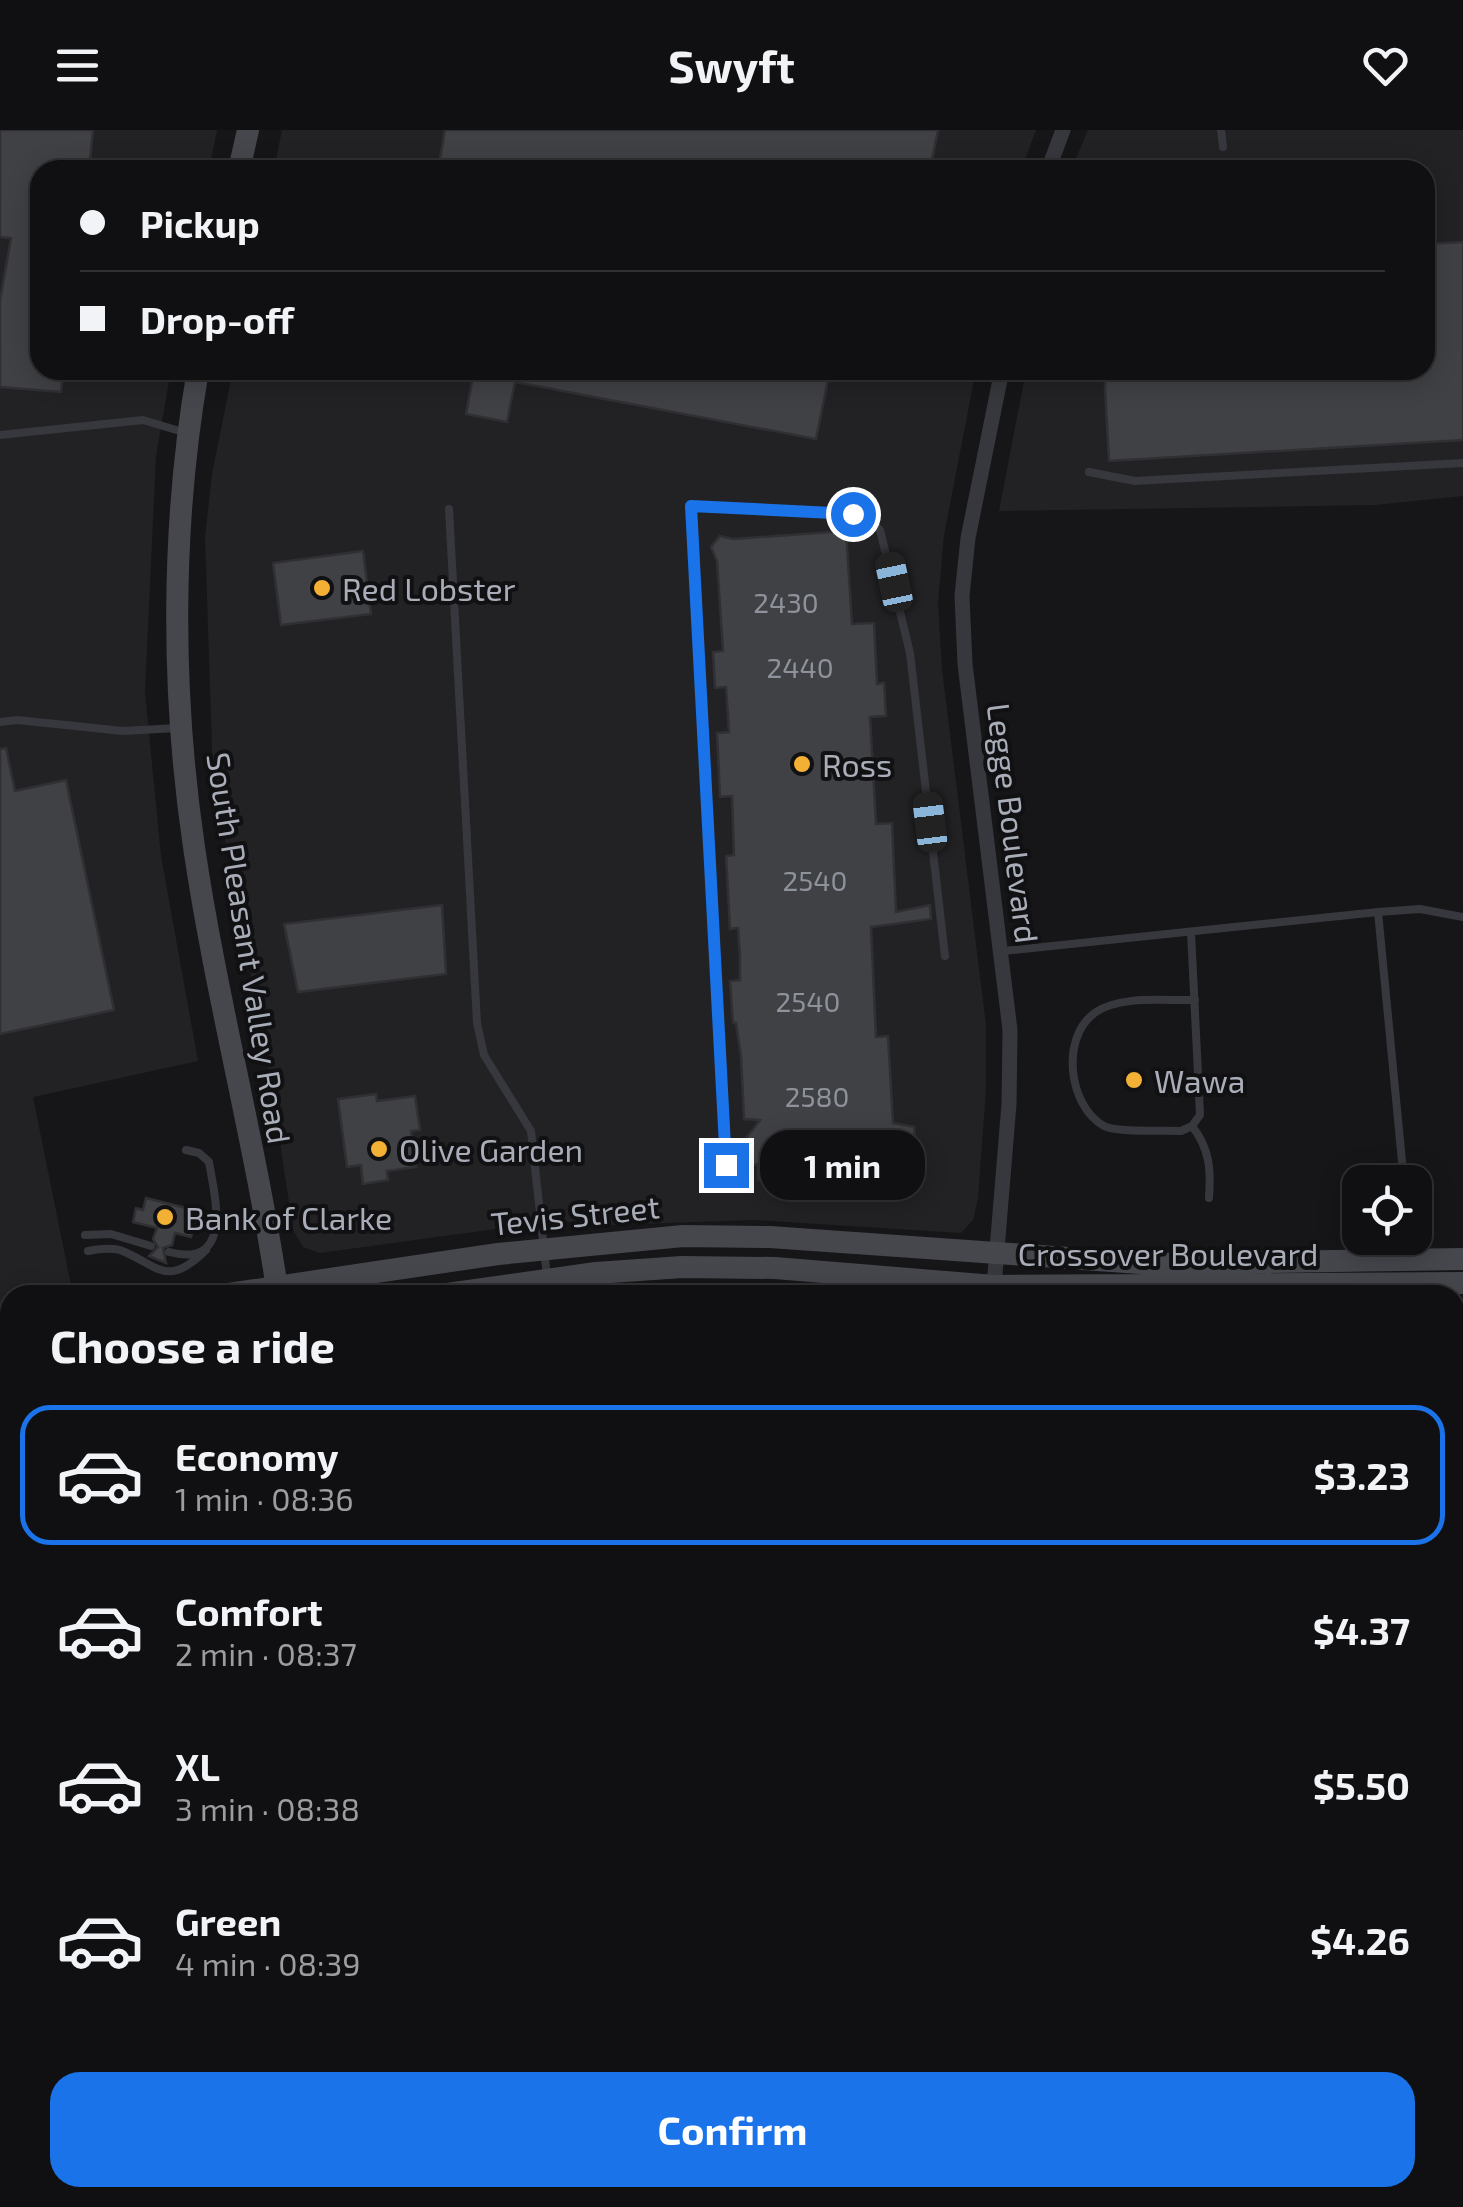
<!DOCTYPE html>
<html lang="en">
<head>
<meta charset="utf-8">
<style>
	body { margin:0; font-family:"Exo 2",sans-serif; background:#1e1e20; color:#f1f3f6; height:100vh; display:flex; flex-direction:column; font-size:38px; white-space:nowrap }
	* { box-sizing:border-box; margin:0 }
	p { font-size:32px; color:#9c9d9f }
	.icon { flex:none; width:55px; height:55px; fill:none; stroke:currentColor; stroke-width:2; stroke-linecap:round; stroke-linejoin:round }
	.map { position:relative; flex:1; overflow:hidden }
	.drawer { position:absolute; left:0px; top:1155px; width:1465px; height:922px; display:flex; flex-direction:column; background:#101012; border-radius:30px 30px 0 0; box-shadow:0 5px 25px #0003,0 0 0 2px #303032 }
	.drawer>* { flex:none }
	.guide { position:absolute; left:30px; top:30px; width:1405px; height:220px; border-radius:30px; box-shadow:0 5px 25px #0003,0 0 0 2px #303032; display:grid; align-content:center; height:220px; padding:0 50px; background:#101012 }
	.controls { position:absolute; left:1342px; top:1035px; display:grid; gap:20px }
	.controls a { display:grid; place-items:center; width:90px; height:90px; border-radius:20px; background:#101012; box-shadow:0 5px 25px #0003,0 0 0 2px #303032; font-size:50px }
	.end { position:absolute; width:45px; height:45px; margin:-22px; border:12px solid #1a73e8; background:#fff; box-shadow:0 0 0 5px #fff }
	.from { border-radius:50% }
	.bubble { position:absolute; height:70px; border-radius:30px; background:#101012; box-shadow:0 5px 25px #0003,0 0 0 2px #303032; font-size:32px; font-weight:700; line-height:70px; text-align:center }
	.car { position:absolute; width:30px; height:60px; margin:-30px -15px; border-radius:12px; box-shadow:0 0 8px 2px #0007; background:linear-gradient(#222 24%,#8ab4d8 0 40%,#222 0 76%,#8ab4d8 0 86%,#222 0) }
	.guide b { display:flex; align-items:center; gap:35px; height:95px; font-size:38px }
	.guide b+b { border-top:2px solid #303032 }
	.guide i { width:25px; height:25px; background:#f1f3f6 }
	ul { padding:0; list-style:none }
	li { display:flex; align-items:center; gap:30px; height:140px; margin:0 20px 15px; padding:0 30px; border:5px solid transparent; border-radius:30px }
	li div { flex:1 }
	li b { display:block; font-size:38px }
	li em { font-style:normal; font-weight:700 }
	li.on { border-color:#1a73e8 }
	li>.icon { width:90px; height:90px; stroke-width:1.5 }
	h2 { padding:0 50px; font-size:45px; line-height:120px }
	.cta { display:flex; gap:20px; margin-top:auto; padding:20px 50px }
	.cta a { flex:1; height:115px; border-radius:30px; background:#1a73e8; color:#fff; font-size:40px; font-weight:700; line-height:115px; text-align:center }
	header { display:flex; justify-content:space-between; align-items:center; height:130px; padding:0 50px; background:#101012; font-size:45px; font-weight:700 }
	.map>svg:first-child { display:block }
	.built { fill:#222225 }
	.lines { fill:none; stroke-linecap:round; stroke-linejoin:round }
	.stream { stroke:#2c353c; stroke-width:5 }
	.building { fill:#404145; stroke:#303034; stroke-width:2.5 }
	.path { stroke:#3d3f44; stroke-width:2.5; stroke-dasharray:5 8; stroke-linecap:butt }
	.service { stroke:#37383d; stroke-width:8 }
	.minor { stroke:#37383d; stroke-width:15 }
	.tertiary { stroke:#37383d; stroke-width:20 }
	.secondary { stroke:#45474d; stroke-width:22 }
	.route { stroke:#1a73e8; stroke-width:12 }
	.poi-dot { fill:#f2b134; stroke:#111113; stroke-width:4 }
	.labels { text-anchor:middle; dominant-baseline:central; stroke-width:8; stroke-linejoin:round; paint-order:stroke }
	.number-label { font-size:28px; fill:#8e929b }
	.poi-label { font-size:32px; fill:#a8adb8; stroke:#111113; text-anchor:start }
	.street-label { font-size:32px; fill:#a8adb8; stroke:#111113 }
</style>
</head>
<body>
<header><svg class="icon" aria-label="menu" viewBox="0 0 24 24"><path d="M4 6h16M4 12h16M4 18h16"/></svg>Swyft<svg class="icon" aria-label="heart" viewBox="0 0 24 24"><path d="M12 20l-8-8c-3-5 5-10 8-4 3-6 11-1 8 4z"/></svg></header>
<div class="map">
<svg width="1463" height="2077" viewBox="0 0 1463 2077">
	<rect width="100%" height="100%" fill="#161618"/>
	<!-- built -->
	<path class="built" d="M0 0H217L209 40H40V240H171L156 325 145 562 161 726 198 931 33 967 73 1165H10V1225L0 1275Z
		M282 0H1036L1021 40H274Z
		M1088 0H1463V366L1375 375 999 381 1026 240H1425V40H1071Z
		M233 240H976L944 405 938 472 942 539 986 895V958L978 1069 973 1090 961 1103 753 1090 583 1096 562 1090 320 1123 303 1117 293 1100 270 945 213 647 205 407 212 344Z"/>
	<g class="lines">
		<!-- stream -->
		<path class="stream" d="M0 1298 7 1293"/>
	</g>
	<!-- building -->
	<path class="building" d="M0 0H93L89 40H40V240H63L61 262 0 257V171L11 108 0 107Z
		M445 0H938L930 40H438Z
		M1463 112V310L1109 331 1104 240H1425V114Z
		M474 240H830L816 309 515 252 507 292 466 284Z
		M846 401 852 494 874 493 877 554 884 553 886 586 870 587 876 694 892 693 896 782 930 775 931 789 871 797 876 907 888 906 893 993 914 997 917 1043 758 1050V1034L746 1036 744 1011 760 990 744 989 741 926 736 893H733L730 851 740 850V825L738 798 730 799 726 726 734 725 732 666 720 667 717 603 729 602 726 557 715 558 713 522 723 521 717 431 711 417 720 406 733 409Z
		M363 421 371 484 281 495 273 433Z
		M6 618 15 661 66 650 114 880 0 904V619Z
		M442 775 446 844 298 862 284 794Z
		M376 964 377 971 415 966 420 1000 411 1001 416 1037 387 1041 388 1050 363 1054 361 1035 347 1037 338 969Z
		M146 1068 198 1081 191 1107 175 1103 172 1115 163 1118 166 1133 149 1126 158 1117 153 1109 157 1098 133 1092 136 1078 143 1080Z"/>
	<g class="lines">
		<!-- path -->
		<path class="path" d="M0 1216 10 1222"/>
		<!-- service -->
		<path class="service" d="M1221 0 1223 17
			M0 305 143 290 183 302
			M1089 342 1135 351 1463 333
			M449 379 477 893 484 925 531 1001 549 1165
			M0 592 17 590 123 601 177 598
			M1378 782 1420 779 1463 787
			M1191 802 1200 985 1192 996 1181 1001C1164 1000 1117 1003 1104 996 1068 976 1060 906 1096 882 1122 865 1165 871 1195 870
			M1003 821 1378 782 1404 1052
			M1192 996C1210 1019 1211 1040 1209 1068
			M726 1035 691 376 845 382 867 388 880 400 910 523 945 826
			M85 1105 111 1104 151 1116
			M1409 1108 1410 1128
			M88 1121C98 1119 109 1117 120 1120 157 1134 166 1160 206 1120
			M169 1122C234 1139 215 1067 209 1032L199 1023 186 1020
			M0 1923 10 1916
			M464 2077 477 2068"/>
		<!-- minor -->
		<path class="minor" d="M1048 40 1063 0
			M994 1156 1009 974 1010 900 965 534 962 466 968 408 1002 240
			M1455 2012 1463 2013
			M1271 2077 1272 2068"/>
		<!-- tertiary -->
		<path class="tertiary" d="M407 2068 408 2077"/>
		<!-- secondary -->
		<path class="secondary" d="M239 40 248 0
			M198 240C171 395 171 561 194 717 216 867 256 1015 278 1165
			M222 1165 498 1124 683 1106 770 1107 1154 1134 1463 1129
			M440 1165 596 1143 682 1137 775 1138 994 1156 1463 1153
			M0 1189 10 1192"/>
	</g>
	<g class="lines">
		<!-- route -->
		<path class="route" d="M726 1035 691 376 853 384"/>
	</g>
	<!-- markers -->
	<g class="poi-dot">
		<circle cx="322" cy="458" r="10"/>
		<circle cx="802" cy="634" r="10"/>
		<circle cx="1134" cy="950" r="10"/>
		<circle cx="379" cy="1019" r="10"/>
		<circle cx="165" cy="1087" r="10"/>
	</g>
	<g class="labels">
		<!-- number labels -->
		<g class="number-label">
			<text x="786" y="472">2430</text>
			<text x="800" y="537">2440</text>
			<text x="815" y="750">2540</text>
			<text x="808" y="871">2540</text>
			<text x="817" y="966">2580</text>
		</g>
		<!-- poi labels -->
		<g class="poi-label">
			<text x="342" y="458">Red Lobster</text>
			<text x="822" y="634">Ross</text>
			<text x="1154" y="950">Wawa</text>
			<text x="399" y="1019">Olive Garden</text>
			<text x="185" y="1087">Bank of Clarke</text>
		</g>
		<!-- street labels -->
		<g class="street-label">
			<text transform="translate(1014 693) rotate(83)">Legge Boulevard</text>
			<text transform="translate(250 818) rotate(81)">South Pleasant Valley Road</text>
			<text transform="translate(575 1084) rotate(-6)">Tevis Street</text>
			<text x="1168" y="1123">Crossover Boulevard</text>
		</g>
	</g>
</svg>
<div class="controls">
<a><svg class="icon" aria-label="locate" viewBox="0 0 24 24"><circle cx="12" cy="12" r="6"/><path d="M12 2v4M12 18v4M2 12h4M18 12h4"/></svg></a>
</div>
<i class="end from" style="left:853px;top:384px"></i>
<i class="end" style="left:726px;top:1035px"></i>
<div class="bubble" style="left:760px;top:1000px;width:165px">1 min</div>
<i class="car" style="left:894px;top:452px;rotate:348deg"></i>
<i class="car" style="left:930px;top:692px;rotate:353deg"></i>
<div class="guide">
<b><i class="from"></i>Pickup</b>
<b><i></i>Drop-off</b>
</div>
<section class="drawer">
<h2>Choose a ride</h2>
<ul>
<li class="on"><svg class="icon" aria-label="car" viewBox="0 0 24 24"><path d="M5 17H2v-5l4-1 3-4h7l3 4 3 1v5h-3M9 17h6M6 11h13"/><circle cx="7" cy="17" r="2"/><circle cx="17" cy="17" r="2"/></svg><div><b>Economy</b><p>1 min · 08:36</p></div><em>$3.23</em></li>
<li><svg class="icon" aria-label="car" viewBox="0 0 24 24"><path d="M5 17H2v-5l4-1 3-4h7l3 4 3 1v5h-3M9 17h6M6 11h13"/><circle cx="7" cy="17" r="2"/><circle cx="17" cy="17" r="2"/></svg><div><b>Comfort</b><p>2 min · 08:37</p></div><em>$4.37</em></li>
<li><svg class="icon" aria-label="car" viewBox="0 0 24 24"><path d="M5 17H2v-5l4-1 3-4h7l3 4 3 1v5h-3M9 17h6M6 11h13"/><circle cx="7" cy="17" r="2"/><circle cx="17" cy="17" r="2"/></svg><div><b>XL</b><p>3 min · 08:38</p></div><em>$5.50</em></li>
<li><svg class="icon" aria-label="car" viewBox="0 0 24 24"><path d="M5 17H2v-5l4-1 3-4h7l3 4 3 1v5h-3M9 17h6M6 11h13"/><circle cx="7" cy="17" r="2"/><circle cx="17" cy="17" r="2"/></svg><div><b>Green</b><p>4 min · 08:39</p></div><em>$4.26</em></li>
</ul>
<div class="cta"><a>Confirm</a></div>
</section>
</div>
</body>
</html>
